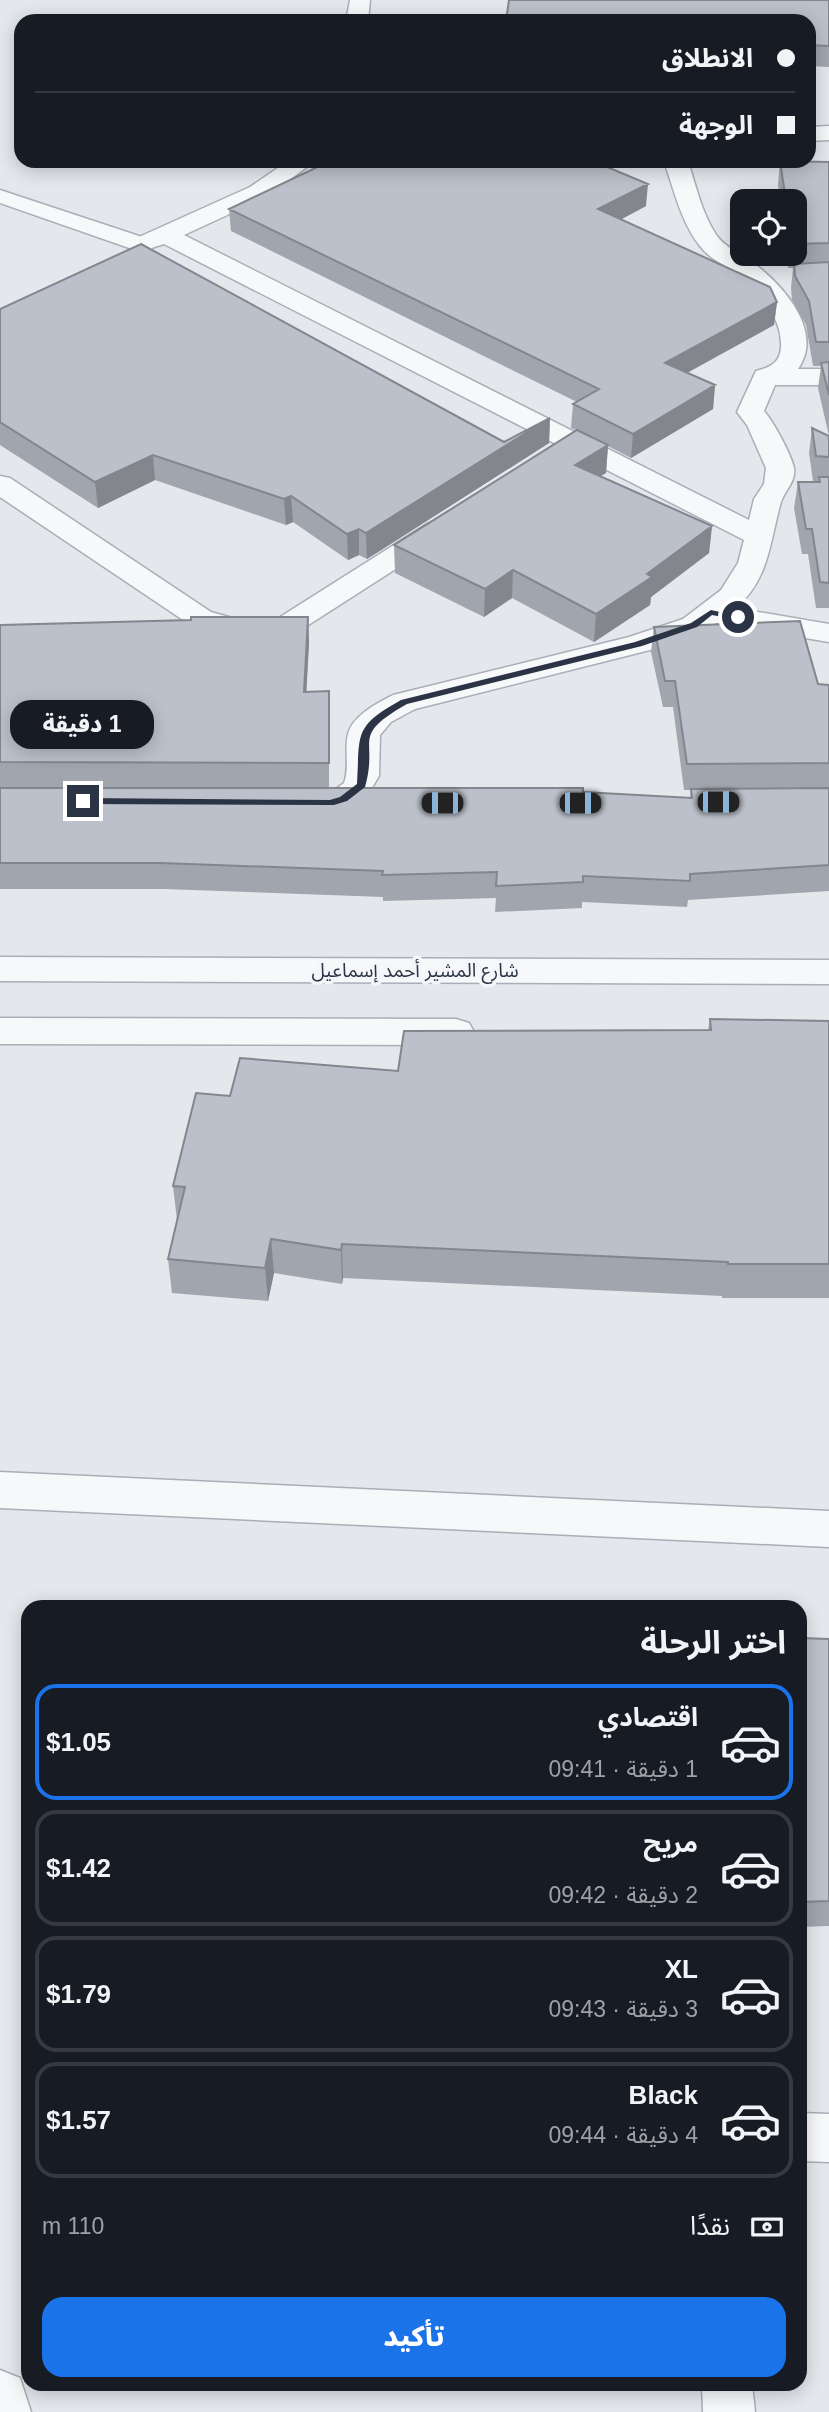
<!DOCTYPE html>
<html lang="ar">
<head>
<meta charset="utf-8">
<style>
	body { margin:0; font-family:Arial,"Noto Sans Arabic",sans-serif; background:#20242c; color:#f1f3f6; direction:rtl; height:100vh; display:flex; flex-direction:column; font-size:26px; white-space:nowrap }
	* { box-sizing:border-box; margin:0 }
	p { font-size:23px; color:#9ea1a6 }
	.icon { flex:none; width:38px; height:38px; fill:none; stroke:currentColor; stroke-width:2; stroke-linecap:round; stroke-linejoin:round }
	.map { position:relative; flex:1; overflow:hidden; direction:ltr }
	.drawer { position:absolute; left:21px; top:1600px; width:786px; height:791px; display:flex; flex-direction:column; background:#171b24; border-radius:21px; box-shadow:0 4px 18px #0003; direction:rtl }
	.drawer>* { flex:none }
	.hud { position:absolute; left:14px; top:14px; width:802px; height:154px; border-radius:21px; box-shadow:0 4px 18px #0003; direction:rtl; display:grid; align-content:center; height:154px; padding:0 21px; background:#171b24 }
	.buttons { position:absolute; left:730px; top:189px; display:grid; gap:14px }
	.buttons a { display:grid; place-items:center; width:77px; height:77px; border-radius:14px; background:#171b24; box-shadow:0 4px 18px #0003; font-size:35px }
	.end { position:absolute; width:32px; height:32px; margin:-16px; border:9px solid #2b3445; background:#fff; box-shadow:0 0 0 4px #fff }
	.from { border-radius:50% }
	.bubble { position:absolute; height:49px; border-radius:21px; background:#171b24; box-shadow:0 4px 18px #0003; font-size:23px; font-weight:800; line-height:49px; text-align:center; direction:rtl }
	.car { position:absolute; width:21px; height:42px; margin:-21px -10px; border-radius:9px; box-shadow:0 0 5px 2px #0007; background:linear-gradient(#222 24%,#8ab4d8 0 40%,#222 0 76%,#8ab4d8 0 86%,#222 0) }
	.hud b { display:flex; align-items:center; gap:24px; height:66px; font-size:26px }
	.hud b+b { border-top:2px solid #363941 }
	.hud i { width:18px; height:18px; background:#f1f3f6 }
	ul { padding:0; list-style:none }
	li { display:flex; align-items:center; gap:21px; height:116px; margin:0 14px 10px; padding:0 7px; border:4px solid #363941; border-radius:21px }
	li div { flex:1 }
	li b { display:block; font-size:26px }
	li em { font-style:normal; font-weight:800 }
	li.current { border-color:#1a73e8 }
	li>.icon { width:63px; height:63px; stroke-width:1.5 }
	h2 { padding:0 21px; font-size:32px; line-height:84px }
	.pay { display:flex; align-items:center; gap:18px; height:77px; padding:0 21px; font-size:26px }
	.pay p { margin-inline-start:auto }
	.cta { display:flex; gap:14px; margin-top:auto; padding:14px 21px }
	.cta a { flex:1; height:80px; border-radius:21px; background:#1a73e8; color:#fff; font-size:28px; font-weight:800; line-height:80px; text-align:center }
	.map>svg:first-child { display:block }
	.lines { fill:none; stroke-linecap:round; stroke-linejoin:round }
	.service-casing { stroke:#a9aeb7; stroke-width:3 }
	.minor-casing { stroke:#a9aeb7; stroke-width:3 }
	.service { fill:#f7f8fa; fill-rule:evenodd }
	.minor { fill:#f7f8fa; fill-rule:evenodd }
	.wall { fill:#a1a5ae }
	.shaded-wall { fill:#83868d }
	.building { fill:#bbc0ca; stroke:#83868d; stroke-width:2 }
	.route { fill:#2b3445 }
	.labels { text-anchor:middle; dominant-baseline:central; stroke-width:7; stroke-linejoin:round; paint-order:stroke }
	.street-label { font-size:19px; fill:#2b3445; stroke:#f4f6f9 }
</style>
</head>
<body>
<div class="map">
<svg width="829" height="2412" viewBox="0 0 829 2412">
	<rect width="100%" height="100%" fill="#e4e7ec"/>
	<g class="lines">
		<!-- service casing -->
		<g class="service-casing">
			<path id="service" d="M0 190 151 240 154 245 151 250H135L0 203Z
				M800 2113 829 2114V2162L800 2161Z
				M702 2384H752L755 2412H703Z"/>
		</g>
		<!-- minor casing -->
		<g class="minor-casing">
			<path id="minor" d="M350 0H370L368 21H346Z
				M829 126V140L808 141V127Z
				M288 161H315L266 197 184 235 749 520 754 499 764 484 766 468 747 425 737 412 756 371C772 367 782 361 781 343 780 312 754 285 730 269 719 262 708 257 700 246 681 222 674 190 664 161H688C696 186 702 214 717 236 726 248 740 253 752 262 782 284 825 331 798 369H829V385H775L764 411C773 421 791 454 794 468 796 482 785 490 781 502 770 540 769 582 735 608L829 624V642L716 623 705 631 650 650 415 709 391 722 380 735 379 776 364 801C345 812 320 816 298 810L294 803 298 796 333 791 344 783C350 767 344 750 348 734 353 715 378 703 393 695L629 637 683 619 721 590 738 563 744 540 164 244 148 249 139 247 136 242 139 237 250 187Z
				M0 476 10 478 211 612 243 621 277 619 427 524 437 521 447 524 451 530 447 536 299 631 265 639 243 640 211 633 189 624 0 497Z
				M0 957 829 960V984L0 981Z
				M0 1018 456 1019 469 1023 474 1032 469 1041 456 1045 0 1044Z
				M0 1472 829 1511V1547L0 1508Z
				M0 2370 20 2378 31 2412H0Z"/>
		</g>
		<!-- service -->
		<use href="#service" class="service"/>
		<!-- minor -->
		<use href="#minor" class="minor"/>
	</g>
	<!-- wall -->
	<path class="wall" d="M829 0V67L808 66V21Z
		M780 161 829 162V436L818 388 821 366H813L806 325 792 300 791 288 793 268H788L786 254H794V201H780L778 185Z
		M646 206 620 220 777 302 774 325 687 373 715 385 713 409 631 458 608 446 606 473 600 476 712 526 709 553 651 597 650 605 594 642 512 598 484 617 395 573 394 545 576 430 571 428 573 404 577 402 231 231 229 209Z
		M0 309 504 442 550 418 549 443 367 559 359 555 348 560 293 522 286 525 155 480 98 508 0 445Z
		M812 428 829 436V608H816L808 554H802L794 508 798 482H819V481H813L809 453Z
		M308 617 309 643 306 692 329 691V788L583 792 690 798 691 790H684L673 707H663L651 652 654 627 818 684 829 685V891L688 900 687 907 582 902V908L495 912 496 898 383 901V897L164 889H0V625Z
		M710 1019 829 1021V1298H722V1296L343 1278 342 1284 274 1273 268 1301 172 1293 168 1259 177 1220 173 1186 230 1096 398 1071 708 1030Z
		M800 1638 829 1639V1926L800 1927Z"/>
	<!-- shaded-wall -->
	<path class="shaded-wall" d="M648 184 646 206 597 232 598 209Z
		M777 302 774 325 663 386 665 363Z
		M715 385 713 409 631 458 633 434Z
		M550 418 549 443 367 559 366 533Z
		M608 445 606 473 573 493 575 465Z
		M153 455 155 480 98 508 95 482Z
		M291 496 293 522 286 525 284 499Z
		M712 526 709 553 651 597 650 605 594 642 596 614 647 574Z
		M359 529V555L348 560 347 534Z
		M513 570 512 598 484 617 485 589Z
		M308 617 309 643 305 717 304 692Z
		M271 1239 274 1273 268 1301 265 1268Z
		M342 1244 343 1278 342 1284 341 1250Z"/>
	<!-- building -->
	<path class="building" d="M509 0H829V46L808 45V21H506Z
		M330 161H593L648 184 598 209 770 287 777 302 665 363 715 385 633 434 573 404 599 389 229 209Z
		M780 161 829 162V243L794 244V201H786Z
		M141 244 504 442 550 418 366 533 359 529 347 534 291 496 284 499 153 455 95 482 0 422V309Z
		M829 262V342H816L809 301 795 276 794 264Z
		M829 362V395L821 363Z
		M812 428 829 436V457L816 456Z
		M577 430 608 445 575 465 712 526 647 574 652 577 596 614 513 570 485 589 394 545Z
		M819 477H829V583L820 582 812 529H806L798 482H820Z
		M191 617H308L304 692 329 691V763L0 762V625L191 620Z
		M800 621 818 684 829 685V763L687 764 675 681H665L654 627Z
		M0 788H583V792L692 798 691 789 829 788V865L690 874V881L583 876V882L496 886 497 872 382 875 383 871 161 863H0Z
		M710 1019 829 1021V1264H728V1262L342 1244 341 1250 271 1239 265 1268 168 1259 185 1187 173 1186 196 1093 230 1096 240 1058 398 1071 404 1031 711 1030Z
		M800 1638 829 1639V1901L800 1902Z"/>
	<!-- route -->
	<path class="route" d="M711 610 742 617 738 620 712 615 697 627 642 646 407 704C349 737 379 738 365 787L347 801 334 805 83 804 78 801 83 798 330 800 340 797 357 784C360 733 353 727 401 700L635 642 691 623Z"/>
	<g class="labels">
		<!-- street labels -->
		<g class="street-label">
			<text x="415" y="970">شارع المشير أحمد إسماعيل</text>
		</g>
	</g>
</svg>
<div class="buttons">
<a><svg class="icon" aria-label="locate" viewBox="0 0 24 24"><circle cx="12" cy="12" r="6"/><path d="M12 2v4M12 18v4M2 12h4M18 12h4"/></svg></a>
</div>
<i class="end from" style="left:738px;top:617px"></i>
<i class="end" style="left:83px;top:801px"></i>
<div class="bubble" style="left:10px;top:700px;width:144px">1 دقيقة</div>
<i class="car" style="left:718px;top:802px;rotate:90deg"></i>
<i class="car" style="left:442px;top:803px;rotate:270deg"></i>
<i class="car" style="left:580px;top:803px;rotate:90deg"></i>
<div class="hud">
<b><i class="from"></i>الانطلاق</b>
<b><i></i>الوجهة</b>
</div>
<section class="drawer">
<h2>اختر الرحلة</h2>
<ul>
<li class="current"><svg class="icon" aria-label="car" viewBox="0 0 24 24"><path d="M5 17H2v-5l4-1 3-4h7l3 4 3 1v5h-3M9 17h6M6 11h13"/><circle cx="7" cy="17" r="2"/><circle cx="17" cy="17" r="2"/></svg><div><b>اقتصادي</b><p>1 دقيقة · 09:41</p></div><em>$1.05</em></li>
<li><svg class="icon" aria-label="car" viewBox="0 0 24 24"><path d="M5 17H2v-5l4-1 3-4h7l3 4 3 1v5h-3M9 17h6M6 11h13"/><circle cx="7" cy="17" r="2"/><circle cx="17" cy="17" r="2"/></svg><div><b>مريح</b><p>2 دقيقة · 09:42</p></div><em>$1.42</em></li>
<li><svg class="icon" aria-label="car" viewBox="0 0 24 24"><path d="M5 17H2v-5l4-1 3-4h7l3 4 3 1v5h-3M9 17h6M6 11h13"/><circle cx="7" cy="17" r="2"/><circle cx="17" cy="17" r="2"/></svg><div><b>XL</b><p>3 دقيقة · 09:43</p></div><em>$1.79</em></li>
<li><svg class="icon" aria-label="car" viewBox="0 0 24 24"><path d="M5 17H2v-5l4-1 3-4h7l3 4 3 1v5h-3M9 17h6M6 11h13"/><circle cx="7" cy="17" r="2"/><circle cx="17" cy="17" r="2"/></svg><div><b>Black</b><p>4 دقيقة · 09:44</p></div><em>$1.57</em></li>
</ul>
<div class="pay"><svg class="icon" aria-label="cash" viewBox="0 0 24 24"><path d="M3 7h18v10H3z"/><circle cx="12" cy="12" r="2"/></svg>نقدًا<p>110 m</p></div>
<div class="cta"><a>تأكيد</a></div>
</section>
</div>
</body>
</html>
